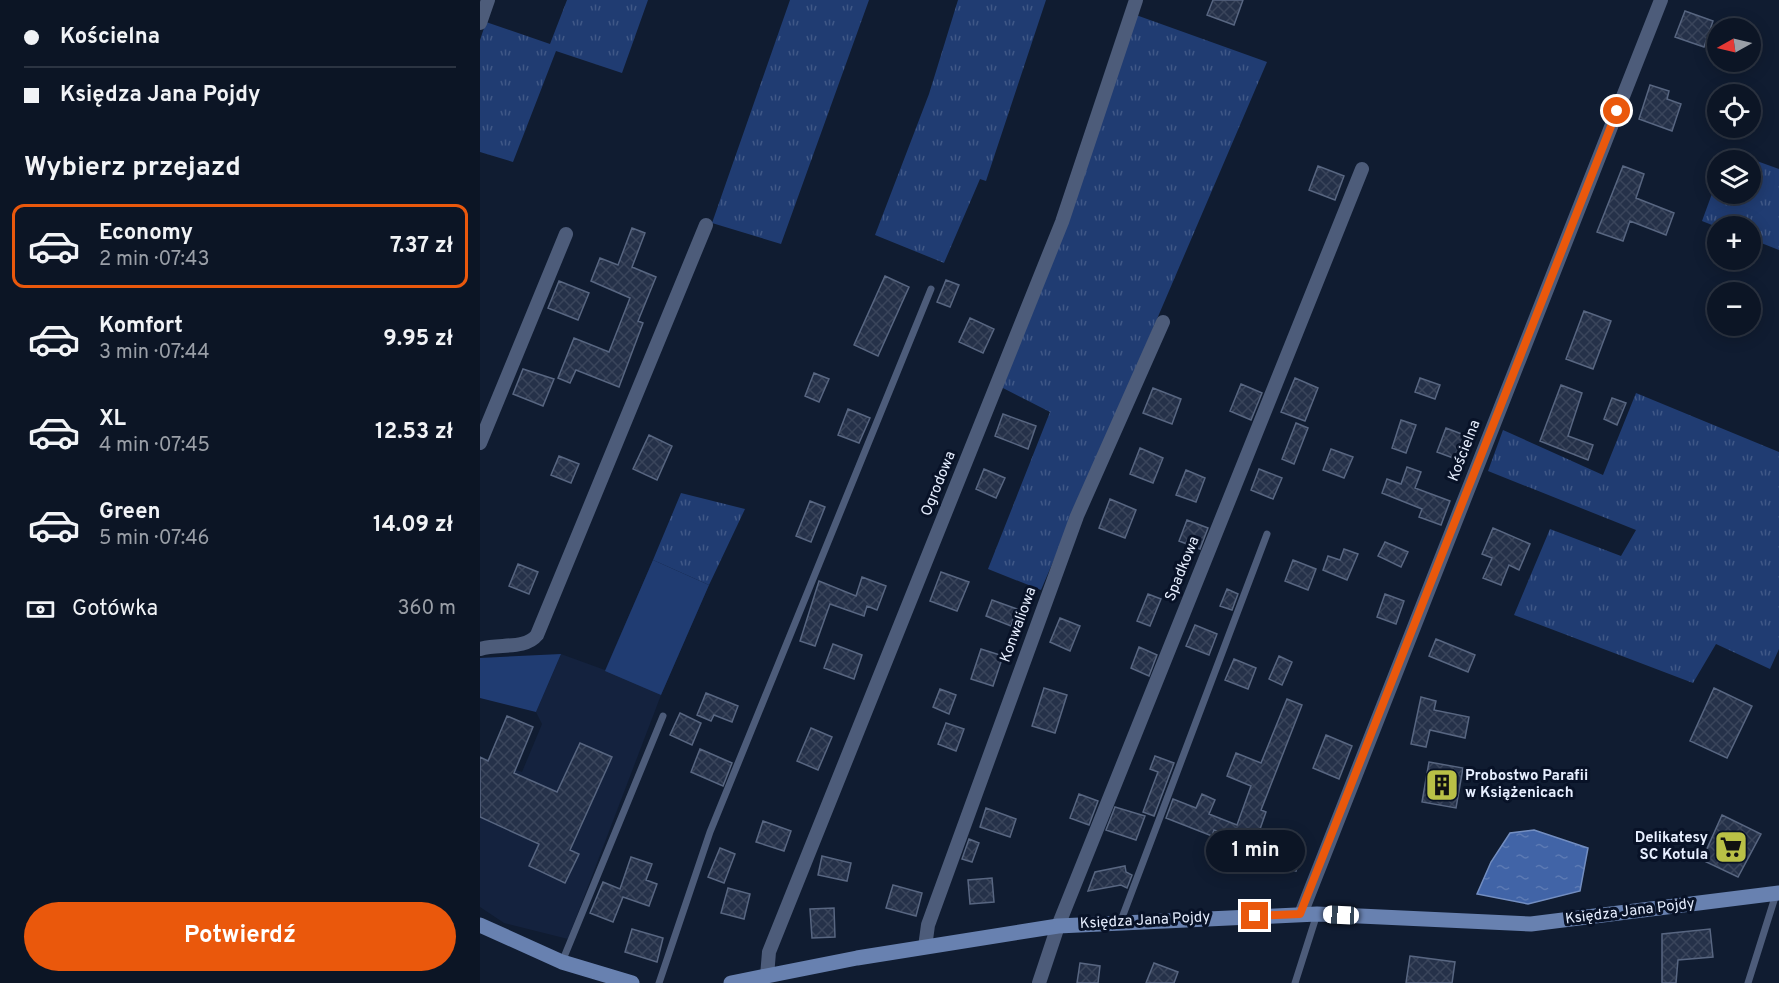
<!DOCTYPE html>
<html lang="pl">
<head>
<meta charset="utf-8">
<style>
	body { margin:0; font-family:Overpass,sans-serif; background:#1a2232; color:#f1f3f6; height:100vh; display:flex; flex-direction:column; font-size:22px; white-space:nowrap }
	* { box-sizing:border-box; margin:0 }
	p { font-size:20px; color:#9a9fa7 }
	.icon { flex:none; width:33px; height:33px; fill:none; stroke:currentColor; stroke-width:2; stroke-linecap:round; stroke-linejoin:round }
	.map { position:relative; flex:1; overflow:hidden }
	.side { display:flex; flex-direction:column; background:#0c1525; width:480px }
	.side>* { flex:none }
	.banner { display:grid; align-content:center; height:132px; padding:0 24px; background:#0c1525 }
	.needle { width:39px; rotate:262deg }
	.buttons { position:absolute; left:1227px; top:18px; display:grid; gap:12px }
	.buttons a { display:grid; place-items:center; width:54px; height:54px; border-radius:50%; background:#0c1525; box-shadow:0 3px 15px #0003,0 0 0 2px #2c3442; font-size:30px }
	.end { position:absolute; width:27px; height:27px; margin:-14px; border:8px solid #ea580c; background:#fff; box-shadow:0 0 0 3px #fff }
	.from { border-radius:50% }
	.bubble { position:absolute; height:42px; border-radius:21px; background:#0c1525; box-shadow:0 3px 15px #0003,0 0 0 2px #2c3442; font-size:20px; font-weight:700; line-height:42px; text-align:center }
	.car { position:absolute; width:18px; height:36px; margin:-18px -9px; border-radius:8px; box-shadow:0 0 4px 2px #0007; background:linear-gradient(#fff 24%,#345 0 40%,#fff 0 76%,#345 0 86%,#fff 0) }
	.banner b { display:flex; align-items:center; gap:21px; height:57px; font-size:22px }
	.banner b+b { border-top:2px solid #2c3442 }
	.banner i { width:15px; height:15px; background:#f1f3f6 }
	ul { padding:0; list-style:none }
	li { display:flex; align-items:center; gap:18px; height:84px; margin:0 12px 9px; padding:0 12px; border:3px solid transparent; border-radius:12px }
	li div { flex:1 }
	li b { display:block; font-size:22px }
	li em { font-style:normal; font-weight:700 }
	li.selected { border-color:#ea580c }
	li>.icon { width:54px; height:54px; stroke-width:1.5 }
	h2 { padding:0 24px; font-size:27px; line-height:72px }
	.pay { display:flex; align-items:center; gap:15px; height:66px; padding:0 24px; font-size:22px }
	.pay p { margin-inline-start:auto }
	.button { display:flex; gap:12px; margin-top:auto; padding:12px 24px }
	.button a { flex:1; height:69px; border-radius:36px; background:#ea580c; color:#fff; font-size:24px; font-weight:700; line-height:69px; text-align:center }
	main { display:flex; flex:1; min-height:0 }
	.map>svg:first-child { display:block }
	.built { fill:#14223e }
	.grass { fill:url(#grass-tufts) }
	.green { fill:#203c72 }
	.water { fill:url(#water-ripples); stroke:#738ec1; stroke-width:1.5 }
	.building { fill:url(#building-cross-hatch); stroke:#586681; stroke-width:1.5 }
	.lines { fill:none; stroke-linecap:round; stroke-linejoin:round }
	.lane { stroke:#4d5c7a; stroke-width:7 }
	.street { stroke:#4d5c7a; stroke-width:14 }
	.secondary { stroke:#6881b0; stroke-width:15 }
	.route { stroke:#ea580c; stroke-width:8 }
	.labels { text-anchor:middle; dominant-baseline:central; stroke-width:6; stroke-linejoin:round; paint-order:stroke }
	.street-label { font-size:15px; fill:#e7efff; stroke:#081227 }
	.poi-label { font-size:15px; font-weight:bold; fill:#e7efff; stroke:#081227; text-anchor:start }
</style>
</head>
<body>
<main>
<section class="side">
<div class="banner">
<b><i class="from"></i>Kościelna</b>
<b><i></i>Księdza Jana Pojdy</b>
</div>
<h2>Wybierz przejazd</h2>
<ul>
<li class="selected"><svg class="icon" aria-label="car" viewBox="0 0 24 24"><path d="M5 17H2v-5l4-1 3-4h7l3 4 3 1v5h-3M9 17h6M6 11h13"/><circle cx="7" cy="17" r="2"/><circle cx="17" cy="17" r="2"/></svg><div><b>Economy</b><p>2 min · 07:43</p></div><em>7.37 zł</em></li>
<li><svg class="icon" aria-label="car" viewBox="0 0 24 24"><path d="M5 17H2v-5l4-1 3-4h7l3 4 3 1v5h-3M9 17h6M6 11h13"/><circle cx="7" cy="17" r="2"/><circle cx="17" cy="17" r="2"/></svg><div><b>Komfort</b><p>3 min · 07:44</p></div><em>9.95 zł</em></li>
<li><svg class="icon" aria-label="car" viewBox="0 0 24 24"><path d="M5 17H2v-5l4-1 3-4h7l3 4 3 1v5h-3M9 17h6M6 11h13"/><circle cx="7" cy="17" r="2"/><circle cx="17" cy="17" r="2"/></svg><div><b>XL</b><p>4 min · 07:45</p></div><em>12.53 zł</em></li>
<li><svg class="icon" aria-label="car" viewBox="0 0 24 24"><path d="M5 17H2v-5l4-1 3-4h7l3 4 3 1v5h-3M9 17h6M6 11h13"/><circle cx="7" cy="17" r="2"/><circle cx="17" cy="17" r="2"/></svg><div><b>Green</b><p>5 min · 07:46</p></div><em>14.09 zł</em></li>
</ul>
<div class="pay"><svg class="icon" aria-label="cash" viewBox="0 0 24 24"><path d="M3 7h18v10H3z"/><circle cx="12" cy="12" r="2"/></svg>Gotówka<p>360 m</p></div>
<div class="button"><a>Potwierdź</a></div>
</section>
<div class="map">
<svg width="1299" height="983" viewBox="0 0 1299 983">
	<defs>
		<pattern id="grass-tufts" width="24" height="20" patternUnits="userSpaceOnUse" patternTransform="scale(1.5)"><rect width="24" height="20" fill="#203c72"/><path d="M3 7l-1-3M5 7V3M7 7l1-3M15 17l-1-3M17 17v-4M19 17l1-3" fill="none" stroke="#405887"/></pattern>
		<pattern id="water-ripples" width="26" height="14" patternUnits="userSpaceOnUse" patternTransform="scale(1.5)"><rect width="26" height="14" fill="#4164a7"/><path d="M2 4q2-2 4 0t4 0M15 11q2-2 4 0t4 0" fill="none" stroke="#5c7ab4"/></pattern>
		<pattern id="building-cross-hatch" width="8" height="8" patternUnits="userSpaceOnUse" patternTransform="scale(1.5)"><rect width="8" height="8" fill="#253149"/><path d="M0 0l8 8M0 8l8-8" fill="none" stroke="#3a455b"/></pattern>
	</defs>
	<rect width="100%" height="100%" fill="#101c31"/>
	<!-- built -->
	<path class="built" d="M173 560 229 585 181 695 88 939 24 923 0 907V756L42 772 62 724 56 712 81 654 125 670Z"/>
	<!-- grass -->
	<path class="grass" d="M87 0H168L142 73 76 51 33 162 0 152V40L6 22 70 44Z
		M310 0H389L301 244 232 223Z
		M478 0H566L506 181 500 179 464 263 395 235 449 94Z
		M656 15 787 62 561 590 508 569 570 412 521 387Z
		M1249 151 1299 169V250L1271 239 1270 226 1237 227 1222 221 1237 180 1238 194H1270V160H1245Z
		M1156 393 1299 452V649L1290 669 1236 644 1213 683 1034 615 1070 529 1141 556 1156 530 1008 471 1023 430 1123 475Z
		M201 493 265 509 229 585 173 560Z"/>
	<!-- green -->
	<path class="green" d="M173 560 229 585 181 695 125 671Z
		M81 654 56 712 0 698V658Z"/>
	<!-- water -->
	<path class="water" d="M1054 830 1108 848 1100 891 1048 904 997 894 1011 862 1030 833Z"/>
	<!-- building -->
	<path class="building" d="M733 0H763L754 25 727 15Z
		M1205 11 1233 21 1224 47 1195 37Z
		M1170 85 1189 91 1187 99 1201 104 1192 131 1159 119Z
		M838 166 864 176 855 200 829 190Z
		M1143 166 1164 174 1156 198 1194 213 1186 235 1150 221 1143 241 1117 232Z
		M152 228 165 233 152 267 176 277 158 321 163 323 139 387 96 370 90 383 78 378 94 338 129 352 150 298 111 281 120 258 138 265Z
		M405 276 429 287 398 356 374 345Z
		M466 280 479 285 470 307 457 302Z
		M79 281 109 293 98 320 68 308Z
		M1104 311 1131 321 1113 369 1086 359Z
		M490 318 514 329 503 353 479 342Z
		M43 369 74 379 63 406 33 394Z
		M334 373 349 379 339 402 325 396Z
		M815 378 838 388 825 421 801 412Z
		M940 378 960 385 955 399 935 392Z
		M761 384 782 393 771 420 750 411Z
		M1081 385 1102 393 1088 436 1113 445 1108 460 1060 441Z
		M673 388 701 399 692 424 663 413Z
		M1132 398 1146 403 1137 425 1124 419Z
		M368 409 390 418 379 443 358 435Z
		M523 414 556 426 548 449 515 436Z
		M921 420 936 425 926 453 912 448Z
		M816 423 828 428 814 464 802 459Z
		M966 428 992 438 984 462 957 452Z
		M169 435 192 446 177 480 153 469Z
		M660 448 683 458 673 483 650 474Z
		M851 449 873 457 864 478 843 470Z
		M79 456 99 464 91 483 71 475Z
		M927 467 941 472 935 488 970 501 961 525 939 517 942 509 902 493 907 479 921 484Z
		M504 469 525 478 516 498 496 489Z
		M779 469 802 478 793 499 771 490Z
		M706 470 725 478 716 502 696 495Z
		M630 499 656 510 645 538 619 528Z
		M330 501 345 507 331 542 316 536Z
		M707 520 728 528 720 549 699 541Z
		M1013 528 1050 544 1039 570 1029 565 1021 585 1003 578 1012 558 1002 554Z
		M905 542 928 552 921 567 898 556Z
		M864 549 878 554 867 580 843 570 848 556 860 560Z
		M813 560 836 569 828 590 805 581Z
		M38 564 58 572 49 594 29 586Z
		M461 572 489 582 477 611 450 601Z
		M382 577 406 586 397 610 387 606 384 616 350 604 335 646 320 641 339 581 376 596Z
		M747 589 758 594 752 610 740 606Z
		M668 594 681 599 670 626 657 621Z
		M905 594 924 601 916 624 897 617Z
		M512 600 537 609 531 626 506 616Z
		M580 618 600 626 590 651 570 642Z
		M715 625 737 634 729 655 706 646Z
		M956 639 995 655 988 672 949 656Z
		M353 644 382 655 374 679 344 668Z
		M659 647 677 655 669 676 651 668Z
		M501 649 523 656 513 686 491 679Z
		M799 656 812 662 802 685 789 679Z
		M754 659 776 668 768 689 745 680Z
		M564 688 587 695 575 733 552 726Z
		M1234 688 1272 706 1247 758 1210 741Z
		M460 689 476 695 469 714 453 707Z
		M226 693 258 706 252 722 234 715 231 721 217 715Z
		M941 697 956 701 954 710 989 717 985 738 950 730 946 747 931 744Z
		M807 699 822 705 781 810 786 812 779 832 824 845 816 871 788 863 791 850 734 830 732 836 686 818 693 799 716 808 722 794 735 800 729 814 757 825 771 786 747 776 756 753 781 763Z
		M200 713 221 723 212 745 190 735Z
		M27 716 53 727 34 773 77 792 100 743 132 757 90 850 99 854 85 883 49 866 59 844 0 817V757L8 761Z
		M466 723 484 729 476 751 458 744Z
		M331 728 352 737 338 770 317 761Z
		M846 735 872 746 859 779 833 768Z
		M220 749 252 763 243 786 211 772Z
		M675 756 694 763 674 816 663 812 678 772 670 769Z
		M949 762 983 768 976 808 942 802Z
		M599 794 618 801 609 825 590 818Z
		M635 807 665 816 656 840 626 830Z
		M506 808 536 819 530 837 500 827Z
		M1242 815 1281 834 1258 877 1222 860Z
		M283 821 311 831 304 851 276 842Z
		M489 839 499 843 492 862 482 859Z
		M240 848 255 854 244 883 228 877Z
		M342 856 371 863 367 881 338 875Z
		M151 857 172 864 166 880 177 884 169 906 143 897 133 922 110 913 123 882 140 889Z
		M645 866 646 872 652 875 647 888 641 885 608 891 615 872Z
		M512 878 514 902 490 904 488 880Z
		M413 885 442 893 436 916 406 908Z
		M248 888 270 894 264 919 241 913Z
		M354 908 355 937 332 938 330 909Z
		M152 929 183 938 177 962 145 952Z
		M1230 929 1233 957 1198 960 1196 983H1182V934Z
		M930 956 975 962 972 983H926Z
		M600 963 620 966 618 983H597Z
		M674 963 698 972 694 983H666Z"/>
	<g class="lines">
		<!-- lane -->
		<path class="lane" d="M640 923 787 534
			M82 962 183 716
			M179 983 230 832 451 289
			M815 983 837 914
			M1268 983 1296 894"/>
		<!-- street -->
		<path class="street" d="M0 23 8 0
			M0 443 86 234
			M0 649C18 643 45 650 57 635L226 225
			M821 914 1181 0
			M445 947 448 925 597 516 683 322
			M287 976 289 952 582 222 656 0
			M559 983 578 926 882 169"/>
		<!-- secondary -->
		<path class="secondary" d="M0 925 82 962 152 983
			M251 983 377 958 578 926 837 914 1051 924 1299 893"/>
	</g>
	<g class="lines">
		<!-- route -->
		<path class="route" d="M775 916 820 914 1137 111"/>
	</g>
	<!-- icons -->
	<defs>
		<g id="building-square" transform="scale(1.725)"><rect x="-9" y="-9" width="18" height="18" rx="4" fill="#b9c046" stroke="#081227"/><path d="M-4-6H4V6H1V3H-1V6H-4ZM-2.5-4.3h1.7v1.8h-1.7ZM.8-4.3h1.7v1.8H.8ZM-2.5-1h1.7V.8h-1.7ZM.8-1h1.7V.8H.8Z" fill="#111"/></g>
		<g id="supermarket-square" transform="scale(1.725)"><rect x="-9" y="-9" width="18" height="18" rx="4" fill="#b9c046" stroke="#081227"/><path d="M-6-5.5h2.5l.6 2H6L4.5 2H-2.5L-4.4-4H-6ZM-1.5 3.2a1.3 1.3 0 1 0 .1 0ZM3 3.2a1.3 1.3 0 1 0 .1 0Z" fill="#111"/></g>
	</defs>
	<g fill-rule="evenodd">
		<use href="#building-square" x="962" y="785"/>
		<use href="#supermarket-square" x="1251" y="847"/>
	</g>
	<g class="labels">
		<!-- street labels -->
		<g class="street-label">
			<text transform="translate(985 451) rotate(-69)">Kościelna</text>
			<text transform="translate(459 484) rotate(-68)">Ogrodowa</text>
			<text transform="translate(703 569) rotate(-68)">Spadkowa</text>
			<text transform="translate(539 625) rotate(-70)">Konwaliowa</text>
			<text transform="translate(1150 912) rotate(-7)">Księdza Jana Pojdy</text>
			<text transform="translate(665 921) rotate(-3)">Księdza Jana Pojdy</text>
		</g>
		<!-- poi labels -->
		<g class="poi-label">
			<text x="985" y="776">Probostwo Parafii<tspan x="985" dy="17">w Książenicach</tspan></text>
			<text x="1228" y="838" text-anchor="end">Delikatesy<tspan x="1228" dy="17">SC Kotula</tspan></text>
		</g>
	</g>
</svg>
<div class="buttons">
<a><svg class="needle" viewBox="-14 -14 28 28"><path d="M0-13l5 13h-10z" fill="#e53935"/><path d="M0 13l5-13h-10z" fill="#9a9fa7"/></svg></a>
<a><svg class="icon" aria-label="locate" viewBox="0 0 24 24"><circle cx="12" cy="12" r="6"/><path d="M12 2v4M12 18v4M2 12h4M18 12h4"/></svg></a>
<a><svg class="icon" aria-label="layers" viewBox="0 0 24 24"><path d="M12 4l9 5-9 5-9-5zM3 14l9 5 9-5"/></svg></a>
<a>+</a>
<a>−</a>
</div>
<i class="end from" style="left:1137px;top:111px"></i>
<i class="end" style="left:775px;top:916px"></i>
<div class="bubble" style="left:726px;top:830px;width:99px">1 min</div>
<i class="car" style="left:861px;top:915px;rotate:273deg"></i>
</div>
</main>
</body>
</html>
